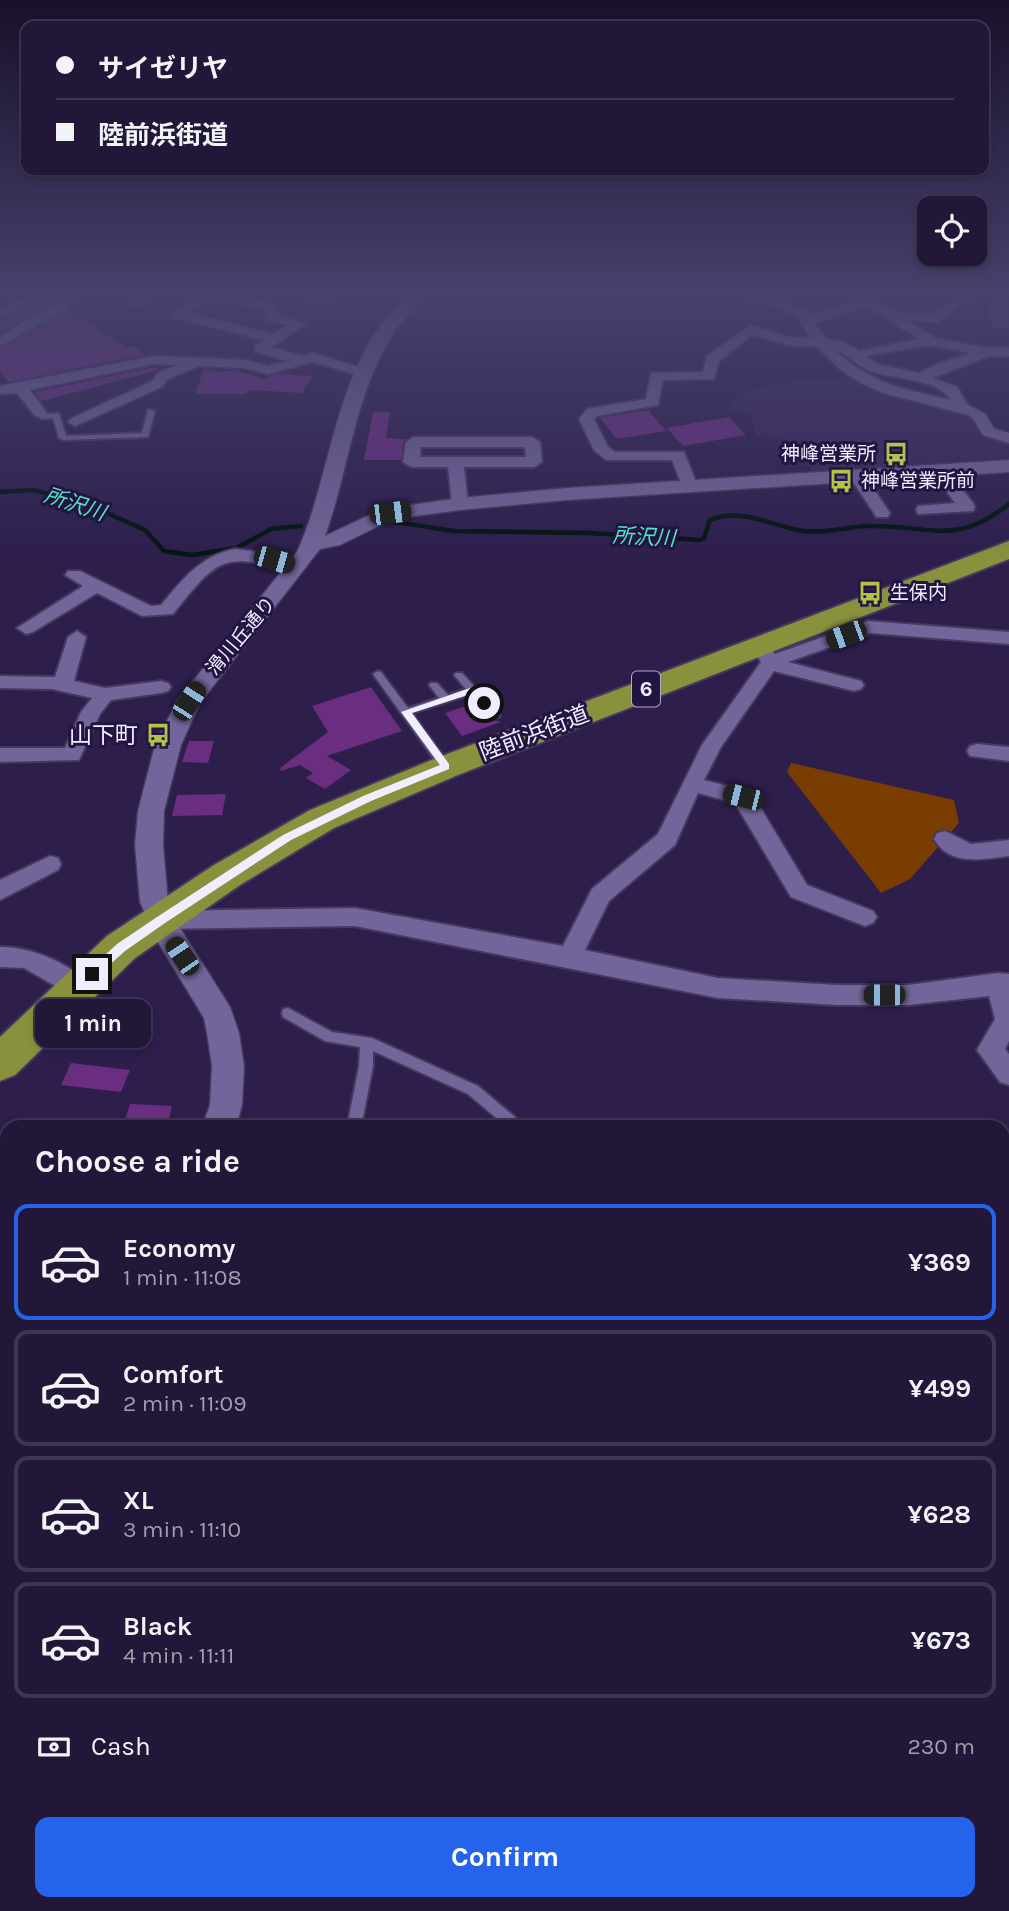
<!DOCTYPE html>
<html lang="en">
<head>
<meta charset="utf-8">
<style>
	body { margin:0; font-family:Karla,"Noto Sans JP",sans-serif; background:#2a1f41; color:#f1f3f6; height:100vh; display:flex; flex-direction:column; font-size:26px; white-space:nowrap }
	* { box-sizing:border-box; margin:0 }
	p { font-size:23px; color:#a29fae }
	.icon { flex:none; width:38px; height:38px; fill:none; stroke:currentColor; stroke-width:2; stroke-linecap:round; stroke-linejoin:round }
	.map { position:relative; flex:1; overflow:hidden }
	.panel { position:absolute; left:0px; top:1120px; width:1010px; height:791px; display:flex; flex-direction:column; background:#221639; border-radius:21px 21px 0 0; box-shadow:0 4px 10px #0003,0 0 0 2px #3f3553 }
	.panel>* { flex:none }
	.guide { position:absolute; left:21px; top:21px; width:968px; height:154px; border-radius:14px; box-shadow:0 4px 10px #0003,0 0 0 2px #3f3553; display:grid; align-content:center; height:154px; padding:0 35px; background:#221639 }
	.tools { position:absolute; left:917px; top:196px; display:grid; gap:14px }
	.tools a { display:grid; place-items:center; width:70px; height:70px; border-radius:14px; background:#221639; box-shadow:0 4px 10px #0003,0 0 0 2px #3f3553; font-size:35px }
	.end { position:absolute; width:32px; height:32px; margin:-16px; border:9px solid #f0edff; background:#111; box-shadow:0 0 0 4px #111 }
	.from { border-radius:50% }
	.bubble { position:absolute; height:49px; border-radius:14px; background:#221639; box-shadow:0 4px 10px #0003,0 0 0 2px #3f3553; font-size:23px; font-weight:700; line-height:49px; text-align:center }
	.car { position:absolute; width:21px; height:42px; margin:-21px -10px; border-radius:9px; box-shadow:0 0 5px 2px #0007; background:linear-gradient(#222 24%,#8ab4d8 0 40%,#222 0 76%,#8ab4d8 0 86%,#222 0) }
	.guide b { display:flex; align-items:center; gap:24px; height:66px; font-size:26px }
	.guide b+b { border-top:2px solid #3f3553 }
	.guide i { width:18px; height:18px; background:#f1f3f6 }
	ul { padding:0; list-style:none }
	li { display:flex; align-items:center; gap:21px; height:116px; margin:0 14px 10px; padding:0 21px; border:4px solid #3f3553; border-radius:14px }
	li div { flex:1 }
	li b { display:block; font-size:26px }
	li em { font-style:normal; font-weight:700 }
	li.on { border-color:#2563eb }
	li>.icon { width:63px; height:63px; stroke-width:1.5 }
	h2 { padding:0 35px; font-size:32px; line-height:84px }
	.pay { display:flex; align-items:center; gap:18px; height:77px; padding:0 35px; font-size:26px }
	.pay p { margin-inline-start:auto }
	.cta { display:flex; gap:14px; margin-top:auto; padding:14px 35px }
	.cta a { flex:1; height:80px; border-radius:14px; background:#2563eb; color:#fff; font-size:28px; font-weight:700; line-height:80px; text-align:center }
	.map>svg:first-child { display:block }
	.built { fill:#36255a }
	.green { fill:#7a3d01 }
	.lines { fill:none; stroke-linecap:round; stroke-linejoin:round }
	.stream { stroke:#021410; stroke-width:4.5 }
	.building { fill:#692e7f }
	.service-casing { stroke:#46385e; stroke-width:4 }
	.minor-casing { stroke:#46385e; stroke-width:4 }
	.tertiary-casing { stroke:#46385e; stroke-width:3 }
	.trunk-casing { stroke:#46385e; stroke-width:4 }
	.service { fill:#726599; fill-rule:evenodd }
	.minor { fill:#726599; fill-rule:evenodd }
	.tertiary { fill:#726599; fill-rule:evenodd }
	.trunk { fill:#8a913c; fill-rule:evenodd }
	.route { fill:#f0edff }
	.labels { text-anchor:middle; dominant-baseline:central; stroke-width:6; stroke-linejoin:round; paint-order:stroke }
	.far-poi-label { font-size:19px; fill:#f0edff; stroke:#231441; text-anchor:start }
	.far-street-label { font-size:19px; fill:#f0edff; stroke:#231441 }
	.far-water-label { font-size:21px; font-style:italic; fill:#4ee6c5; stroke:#231441 }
	.shield { fill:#231441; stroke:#b2acc6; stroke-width:2 }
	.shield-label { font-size:21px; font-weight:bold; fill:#f0edff }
	.street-label { font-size:23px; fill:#f0edff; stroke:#231441 }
	.poi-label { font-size:23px; fill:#f0edff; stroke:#231441; text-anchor:end }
</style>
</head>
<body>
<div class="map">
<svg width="1009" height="1911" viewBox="0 0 1009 1911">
	<rect width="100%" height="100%" fill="#2d1e4c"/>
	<!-- built -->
	<path class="built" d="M851 378 871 390 910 402 949 408 970 415 1009 441V462L814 475 797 447 786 439 756 436 749 413 726 411 741 391 791 381Z"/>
	<!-- green -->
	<path class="green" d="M791 763 954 800 959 823 910 879 881 893 787 772Z"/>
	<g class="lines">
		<!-- stream -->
		<path class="stream" d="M0 492 33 490 89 505 145 530 164 551 192 555 237 548 271 529 301 526
			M383 520 454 531 591 533 700 540 704 538 710 520C743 507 771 526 803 531 825 534 846 527 867 526 928 524 954 548 1009 504"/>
	</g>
	<!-- building -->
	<path class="building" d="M990 294H1007L1009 328H995L989 321Z
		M50 301 53 302 0 333V318Z
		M70 311 127 348 135 346 144 355 9 382 0 372V348Z
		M155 367 159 370 41 401 35 392Z
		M204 369 218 372 235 370 264 379 276 374 312 376 302 393 248 390 246 394H195Z
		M648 410 666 431 617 439 600 418Z
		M373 412H390L386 438 404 439 401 460H364Z
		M729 417 746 435 683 446 667 428Z
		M371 687 402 731 327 756 351 770 325 789 306 778 313 773 300 765 281 771 280 768 328 732 312 706Z
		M475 703 489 719 501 722 462 736 445 713Z
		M189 741H214L208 763 182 762Z
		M226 794 222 815 172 816 177 795Z
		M71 1063 130 1070 121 1092 61 1085Z
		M130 1104 172 1106 168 1122 125 1120Z"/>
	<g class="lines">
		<!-- service casing -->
		<g class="service-casing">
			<path id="service" d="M148 409 155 411 148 437 63 440 59 438 53 418 41 419 36 413 40 411 46 414 59 413 66 436 142 433Z
				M378 671 381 672 408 708 439 698 429 685 431 683H437L448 695 466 689 454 675 456 673H462L500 715 499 717H491L471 694 412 713 451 767 446 771 442 770 373 674Z
				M288 1008 332 1032 372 1038 478 1086 522 1123 524 1127H507L468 1094 373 1051V1066L361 1127H347L359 1066 360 1047 325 1041 283 1017 282 1013 283 1009Z"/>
		</g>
		<!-- minor casing -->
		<g class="minor-casing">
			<path id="minor" d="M37 294H76L77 297 68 309 0 346V336L62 300 51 298 0 316V308Z
				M140 294H157L140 305H130V299Z
				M202 294H230L273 304 278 314 306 324 271 347 302 356 313 353 369 370 371 373 364 377 313 362 268 374 245 368 199 366 168 379 162 387 75 426 68 422 70 419 152 381 158 373 178 365 155 364 30 390 47 413 40 417 35 416 17 393 0 394V386L155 356 246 360 268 366 287 361 255 351V345L264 340 173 317V311ZM214 298 263 310 267 320 288 325 273 334 189 313Z
				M313 294H340L334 298 309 301 308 298Z
				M738 294 776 298 815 314 858 301 854 294H886L877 302C889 309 917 319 931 314 951 307 953 294 977 294L937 322 907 320 935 338 987 348H1009V356H989L933 378 957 387 968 405 985 414 994 429 1009 433V443L983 435 974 420 968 415 883 393 861 383 841 370 818 347 789 345 752 335 719 361 714 379 663 380 658 405 597 416 594 419 608 447 615 452H684L698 487 696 490H684L672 460H606L594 450 579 419 587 409 646 399 651 373 703 372 707 356 750 326 790 337 811 338 799 321 803 318 772 305 746 300ZM867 306 919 339 860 351 840 341 826 339 814 323ZM931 345 971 353 937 364 919 373 877 364 866 356ZM834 349C847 354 856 365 868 370 890 380 937 377 951 400 904 389 870 384 834 349Z
				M414 437H532L540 442 542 462 534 467H464L468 504 460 509 452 504 448 467H411L403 462 406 442ZM421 447H525L526 457H420Z
				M940 466 946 468 973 503 975 507 973 511 918 514 916 510 918 506 955 503 932 471Z
				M857 471 863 473 890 513 888 517H876L874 513 849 476Z
				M235 549 252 551 303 563 306 567 297 572C223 554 222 553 173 614L142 616 97 593 33 632 26 634 17 628 83 586 65 575 68 571H80L151 606 161 605C183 579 200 556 235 549Z
				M868 621 1009 632V644L870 633 788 662 861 681 864 685 861 689 854 691 774 671 721 747 704 780 751 792 807 885 873 911 877 917 873 923 865 926 857 923 791 897 735 803 698 793 675 845 609 901 585 950 718 978 837 985H908L998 973 1009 974V1041L1005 1049 1009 1054V1085L1000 1082 977 1050 995 1019 989 996 908 1005H837L718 998 355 926 161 929 153 926 149 920 153 914 161 911 355 908 563 946 592 889 658 834 702 745 761 662 751 646 753 642H767L775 654Z
				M77 631 86 637 74 681 105 688 161 681 168 683 171 687 168 691 161 693 111 700 100 714 79 760 0 762V748H65L81 712 92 698 52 689 0 688V676L55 677 68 637Z
				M977 744 1009 747V761L970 756 967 751 970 746Z
				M945 831 971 844 1009 840V856C983 859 950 867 934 839L937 833Z
				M50 856 58 858 61 864 58 870 0 900V880Z
				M0 947C26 946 76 963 89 988L85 995 76 998 24 968 0 967Z
				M0 1152 7 1153V1179L0 1178Z"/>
		</g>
		<!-- tertiary casing -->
		<g class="tertiary-casing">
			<path id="tertiary" d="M412 294H430C419 306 405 315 396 329 354 392 350 467 325 536L382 509 460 498 567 488 1009 460V472L567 500 460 510 393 519 340 545 320 549 200 703 181 745 164 811 163 845 168 902 182 931 230 1007 239 1033 244 1066 242 1105 236 1127H202L210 1105 212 1066 207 1033 204 1018 159 944 140 902 135 845 138 811 155 745 177 701 297 552C334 473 335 351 412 294Z
				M7 1317V1356L0 1359V1320Z"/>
		</g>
		<!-- trunk casing -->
		<g class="trunk-casing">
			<path id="trunk" d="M1009 541V559L458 775 334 828 240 885 135 958 15 1075 0 1081V1037L107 936 214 865 310 810 434 759Z"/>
		</g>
		<!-- service -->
		<use href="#service" class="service"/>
		<!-- minor -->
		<use href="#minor" class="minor"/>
		<!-- tertiary -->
		<use href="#tertiary" class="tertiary"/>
		<!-- trunk -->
		<use href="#trunk" class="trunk"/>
	</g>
	<!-- sky -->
	<linearGradient id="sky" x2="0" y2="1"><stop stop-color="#19102a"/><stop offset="0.52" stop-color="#46416c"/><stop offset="1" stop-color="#46416c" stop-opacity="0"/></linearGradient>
	<rect width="1009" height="562" fill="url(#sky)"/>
	<!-- route -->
	<path class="route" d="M473 687 488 701V705H481L471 694 412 713 449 764V769L371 801 291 840 165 923 125 951 96 977H88V971L117 944 157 917 283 835 363 796 440 765 401 712Z"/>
	<!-- icons -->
	<defs>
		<g id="bus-bare" transform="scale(1.89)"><path d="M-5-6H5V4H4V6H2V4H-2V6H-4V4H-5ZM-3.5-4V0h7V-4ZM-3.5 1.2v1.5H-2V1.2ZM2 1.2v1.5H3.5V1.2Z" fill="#b4c24a" stroke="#231441" stroke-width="2.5" paint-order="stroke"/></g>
	</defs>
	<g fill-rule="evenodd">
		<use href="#bus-bare" x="896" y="454"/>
		<use href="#bus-bare" x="841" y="481"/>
		<use href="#bus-bare" x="870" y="593"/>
		<use href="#bus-bare" x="158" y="735"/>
	</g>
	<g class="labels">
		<!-- far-poi labels -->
		<g class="far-poi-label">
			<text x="876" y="454" text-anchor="end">神峰営業所</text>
			<text x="861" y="481">神峰営業所前</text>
			<text x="890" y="593">生保内</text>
		</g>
		<!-- far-street labels -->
		<g class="far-street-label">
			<text transform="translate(241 636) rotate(-50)">滑川丘通り</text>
		</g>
		<!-- far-water labels -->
		<g class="far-water-label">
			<text transform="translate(75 504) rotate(18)">所沢川</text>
			<text transform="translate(644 537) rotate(3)">所沢川</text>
		</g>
		<!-- shield labels -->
		<rect class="shield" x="632" y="671.5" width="28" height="35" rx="5"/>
		<g class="shield-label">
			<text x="646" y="689">6</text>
		</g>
		<!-- street labels -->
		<g class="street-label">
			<text transform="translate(534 733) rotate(-21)">陸前浜街道</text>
		</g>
		<!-- poi labels -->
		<g class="poi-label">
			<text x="138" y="735">山下町</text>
		</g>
	</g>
</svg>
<div class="tools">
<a><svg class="icon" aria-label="locate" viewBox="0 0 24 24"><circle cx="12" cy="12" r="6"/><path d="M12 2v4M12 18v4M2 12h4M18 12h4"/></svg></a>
</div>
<i class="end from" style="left:484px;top:703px"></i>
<i class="end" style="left:92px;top:974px"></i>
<div class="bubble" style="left:35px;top:999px;width:116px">1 min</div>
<i class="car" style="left:390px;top:513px;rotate:83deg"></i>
<i class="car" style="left:274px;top:560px;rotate:106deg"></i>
<i class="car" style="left:846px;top:635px;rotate:250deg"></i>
<i class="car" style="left:189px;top:701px;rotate:33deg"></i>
<i class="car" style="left:743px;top:797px;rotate:284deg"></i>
<i class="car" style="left:182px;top:956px;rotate:326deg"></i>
<i class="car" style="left:884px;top:995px;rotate:270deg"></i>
<div class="guide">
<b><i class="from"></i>サイゼリヤ</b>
<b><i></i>陸前浜街道</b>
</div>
<section class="panel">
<h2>Choose a ride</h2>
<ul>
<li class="on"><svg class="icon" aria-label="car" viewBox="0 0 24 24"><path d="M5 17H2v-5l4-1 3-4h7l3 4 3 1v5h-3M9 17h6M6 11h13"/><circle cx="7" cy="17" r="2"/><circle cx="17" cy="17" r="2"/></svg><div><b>Economy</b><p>1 min · 11:08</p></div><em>¥369</em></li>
<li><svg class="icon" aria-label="car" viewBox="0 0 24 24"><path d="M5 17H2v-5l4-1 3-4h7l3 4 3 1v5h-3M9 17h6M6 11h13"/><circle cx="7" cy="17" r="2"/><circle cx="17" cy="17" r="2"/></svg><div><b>Comfort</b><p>2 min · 11:09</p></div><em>¥499</em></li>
<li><svg class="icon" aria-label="car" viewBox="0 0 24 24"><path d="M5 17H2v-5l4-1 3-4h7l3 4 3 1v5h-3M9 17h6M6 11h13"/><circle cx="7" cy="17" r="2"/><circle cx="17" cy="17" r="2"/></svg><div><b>XL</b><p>3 min · 11:10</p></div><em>¥628</em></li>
<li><svg class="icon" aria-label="car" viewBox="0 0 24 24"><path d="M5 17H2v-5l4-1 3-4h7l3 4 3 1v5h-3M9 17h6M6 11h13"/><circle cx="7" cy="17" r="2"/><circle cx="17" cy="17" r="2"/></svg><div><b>Black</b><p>4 min · 11:11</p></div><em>¥673</em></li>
</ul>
<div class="pay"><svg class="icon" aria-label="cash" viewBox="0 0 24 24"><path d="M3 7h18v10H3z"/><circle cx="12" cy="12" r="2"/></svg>Cash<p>230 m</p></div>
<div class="cta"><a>Confirm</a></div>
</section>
</div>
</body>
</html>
